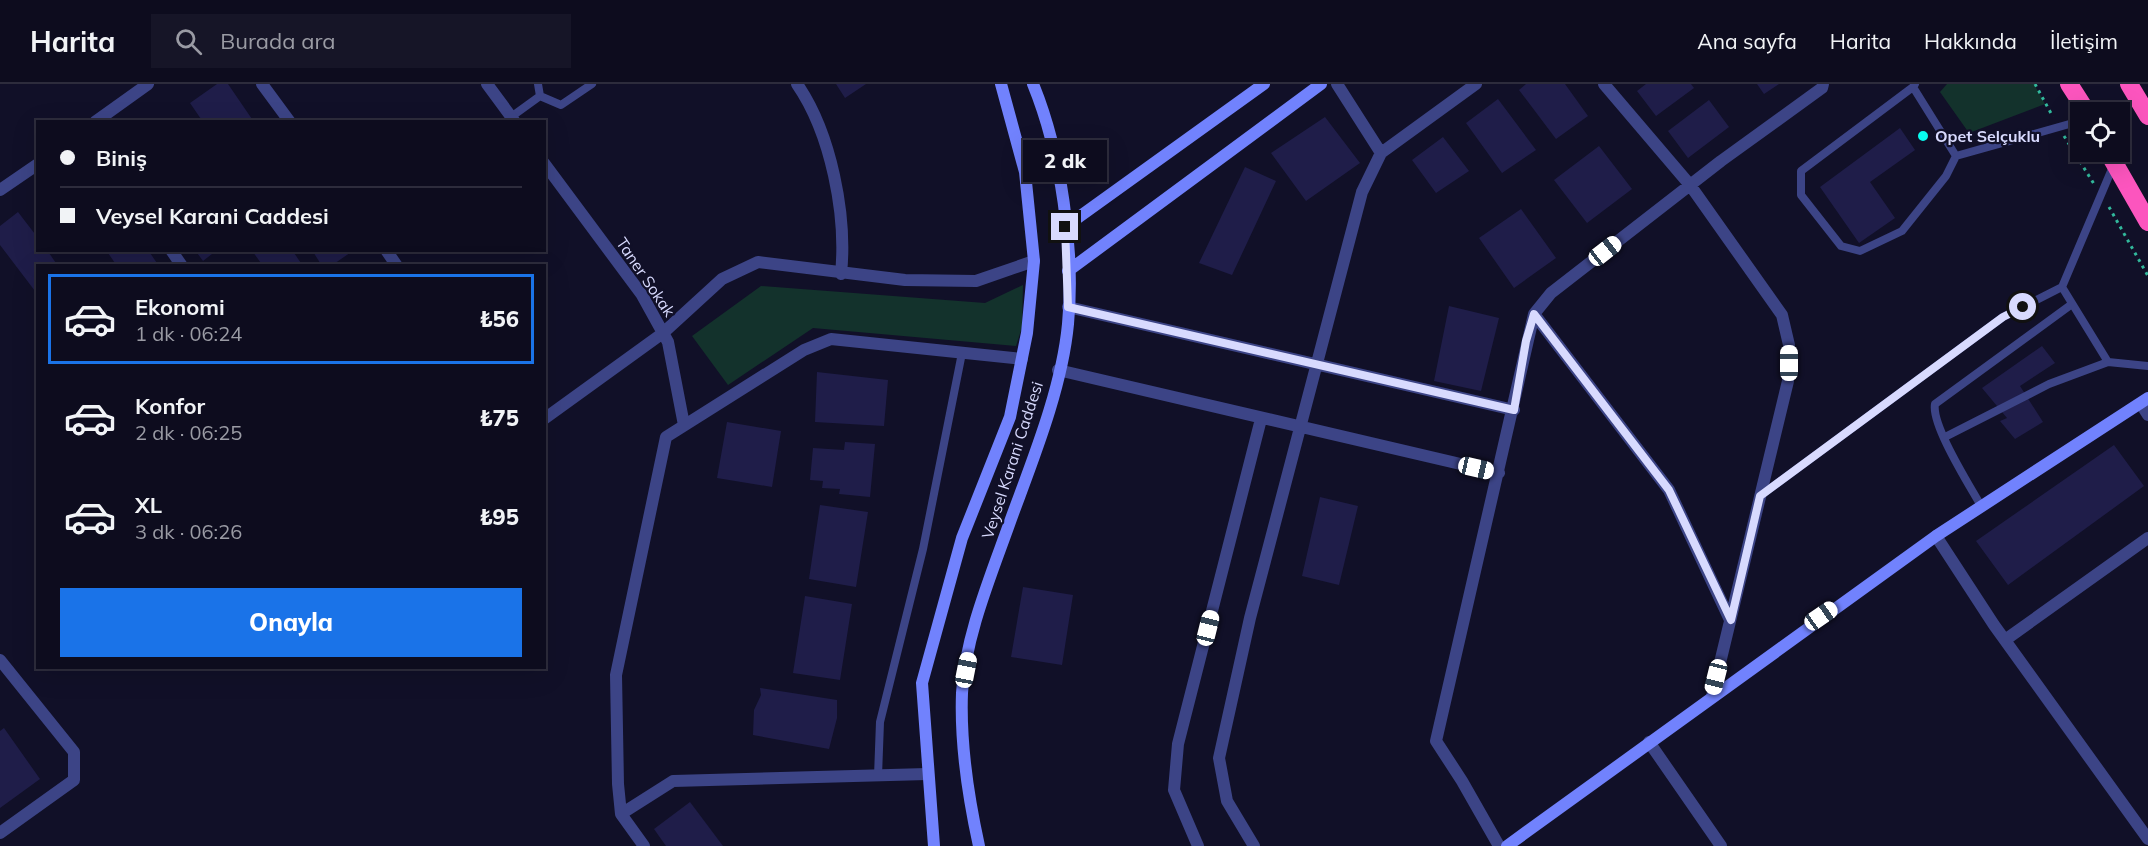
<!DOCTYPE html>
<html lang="tr">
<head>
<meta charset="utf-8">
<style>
	body { margin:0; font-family:Mulish,sans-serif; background:#161527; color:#f1f3f6; height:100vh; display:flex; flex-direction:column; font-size:22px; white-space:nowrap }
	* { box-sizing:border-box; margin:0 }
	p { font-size:20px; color:#9a9ba4 }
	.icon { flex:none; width:33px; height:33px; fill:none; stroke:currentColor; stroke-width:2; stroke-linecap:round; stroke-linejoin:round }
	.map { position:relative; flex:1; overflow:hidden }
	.panel { position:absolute; left:36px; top:180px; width:510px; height:405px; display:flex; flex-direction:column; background:#0d0c1e; border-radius:0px; box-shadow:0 6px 24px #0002,0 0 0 2px #2d2c3c }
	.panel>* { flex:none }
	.hud { position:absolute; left:36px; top:36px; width:510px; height:132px; border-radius:0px; box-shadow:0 6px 24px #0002,0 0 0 2px #2d2c3c; display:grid; align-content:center; height:132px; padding:0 24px; background:#0d0c1e }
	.buttons { position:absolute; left:2070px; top:18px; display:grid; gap:12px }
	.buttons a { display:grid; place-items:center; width:60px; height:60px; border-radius:0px; background:#0d0c1e; box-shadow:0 6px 24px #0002,0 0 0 2px #2d2c3c; font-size:30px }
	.end { position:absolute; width:27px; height:27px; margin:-14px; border:8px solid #d8dafe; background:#111; box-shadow:0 0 0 3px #111 }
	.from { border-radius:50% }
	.bubble { position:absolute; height:42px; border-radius:0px; background:#0d0c1e; box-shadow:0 6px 24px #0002,0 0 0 2px #2d2c3c; font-size:20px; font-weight:800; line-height:42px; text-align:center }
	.car { position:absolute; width:18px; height:36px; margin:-18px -9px; border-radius:8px; box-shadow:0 0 4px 2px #0007; background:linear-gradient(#fff 24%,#345 0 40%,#fff 0 76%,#345 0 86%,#fff 0) }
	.hud b { display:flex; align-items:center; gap:21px; height:57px; font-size:22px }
	.hud b+b { border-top:2px solid #2d2c3c }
	.hud i { width:15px; height:15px; background:#f1f3f6 }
	ul { padding:10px 0 0; list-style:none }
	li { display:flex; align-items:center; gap:18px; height:90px; margin:0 12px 9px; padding:0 12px; border:3px solid transparent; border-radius:0px }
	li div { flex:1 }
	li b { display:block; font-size:22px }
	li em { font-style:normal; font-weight:800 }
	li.selected { border-color:#1a73e8 }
	li>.icon { width:54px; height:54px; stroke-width:1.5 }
	.button { display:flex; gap:12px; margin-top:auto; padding:12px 24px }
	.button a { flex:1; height:69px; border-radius:0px; background:#1a73e8; color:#fff; font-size:24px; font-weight:800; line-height:69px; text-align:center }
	header { display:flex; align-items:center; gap:36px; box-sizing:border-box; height:84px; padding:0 30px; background:#0d0c1e; border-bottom:2px solid #2d2c3c }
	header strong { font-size:28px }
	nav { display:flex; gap:33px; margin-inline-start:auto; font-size:21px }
	.search { width:420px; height:54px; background:#161527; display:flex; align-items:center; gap:15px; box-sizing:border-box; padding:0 21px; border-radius:0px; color:#9a9ba4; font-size:22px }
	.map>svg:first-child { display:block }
	.green { fill:#13322c }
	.building { fill:#1f1d49 }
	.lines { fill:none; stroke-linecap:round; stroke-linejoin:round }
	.path { stroke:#32b99c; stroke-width:3; stroke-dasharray:3 4.5; stroke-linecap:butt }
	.lane { stroke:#3c4486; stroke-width:8 }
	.street { stroke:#3c4486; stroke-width:12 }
	.secondary { stroke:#7182fd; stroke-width:12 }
	.highway { stroke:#fc55be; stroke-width:18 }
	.route { stroke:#d8dafe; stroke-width:8 }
	.poi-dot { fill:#08fbef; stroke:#111028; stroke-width:2 }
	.labels { text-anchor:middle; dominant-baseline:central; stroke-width:4.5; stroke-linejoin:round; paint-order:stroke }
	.poi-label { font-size:16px; font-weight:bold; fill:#d8dafe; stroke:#111028; text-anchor:start }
	.street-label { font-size:16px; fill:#d8dafe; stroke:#111028 }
</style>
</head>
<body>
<header>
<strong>Harita</strong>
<div class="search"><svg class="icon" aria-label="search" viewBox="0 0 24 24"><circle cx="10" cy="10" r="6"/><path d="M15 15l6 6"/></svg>Burada ara</div>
<nav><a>Ana sayfa</a><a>Harita</a><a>Hakkında</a><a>İletişim</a></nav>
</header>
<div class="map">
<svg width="2148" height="762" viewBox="0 0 2148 762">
	<rect width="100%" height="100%" fill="#111028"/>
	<!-- green -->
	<path class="green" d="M1947 0H2034L2045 20 1969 49 1940 8Z
		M1023 201 1022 243 1016 262 813 244 728 301 692 252 761 202 985 219Z"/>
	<!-- building -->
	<path class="building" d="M217 0H228L254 38H203L190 19Z
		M836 0H866L845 14Z
		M1526 0H1565L1588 32 1556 55 1519 6Z
		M1646 0H1691L1694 4 1656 32 1637 7Z
		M1757 0H1779L1764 10Z
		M1498 15 1536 66 1502 89 1466 39Z
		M1709 16 1729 43 1688 74 1668 47Z
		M1325 33 1360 79 1306 117 1271 69Z
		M1900 44 1915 66 1870 98 1895 134 1859 159 1820 103Z
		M1443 53 1469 87 1436 109 1412 76Z
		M1599 62 1632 105 1587 139 1554 96Z
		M1245 83 1276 97 1232 191 1199 179Z
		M1521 125 1556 174 1514 204 1479 154Z
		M18 128 38 154V166H47L58 182H38V211L0 161V142Z
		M106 166H148L159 182H117Z
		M195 166H217L203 177Z
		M255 166H292L303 182H263L253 168Z
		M312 166H354L331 182H322Z
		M1449 222 1499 234 1481 307 1434 297Z
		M2042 262 2055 279 2020 302 2043 338 2015 355 2000 337 2007 334 1982 304Z
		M817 288 888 296 884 342 815 338Z
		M727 338 781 347 772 403 717 394Z
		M845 358 875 360 870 413 839 410 840 405 822 404 823 397 810 396 813 364 844 366Z
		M2114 361 2144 402 2008 501 1976 457Z
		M1320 413 1358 422 1339 501 1302 492Z
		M820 421 868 428 856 503 809 495Z
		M1023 503 1073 511 1062 581 1011 573Z
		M805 512 852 520 840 596 793 589Z
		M760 604 837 616V634L829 665 753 651 754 626 761 611Z
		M4 644 40 695 0 724V647Z
		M690 718 723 762H666L654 745Z"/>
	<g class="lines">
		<!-- path -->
		<path class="path" d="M2035 0 2053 33
			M2064 52 2094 100
			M2109 123 2148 192"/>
		<!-- lane -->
		<path class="lane" d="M538 0 540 12 561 21 592 0
			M1915 0 1913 3 1956 72 2080 37
			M1913 3 1801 87V111L1841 162 1860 167 1902 147 1946 92 1956 72
			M511 33 540 12
			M2114 80 2062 203 2108 278 2148 282
			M1945 353 2049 300 2108 278
			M1760 412 2003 233 2062 203
			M1981 422C1970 402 1931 341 1935 320L2072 220
			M878 692 880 638 923 465 962 269"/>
		<!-- street -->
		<path class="street" d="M262 0 290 38
			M487 0 515 38
			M797 0C831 49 847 131 841 190
			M1337 0 1381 69
			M1604 0 1690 101 1782 231 1789 261 1788 297 1712 612
			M95 38 148 0
			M544 79 642 211 668 258 684 341
			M0 106 38 80
			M171 166 182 182
			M386 166 397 182
			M1068 223 1514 326
			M1534 230 1669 406 1730 536
			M1058 286 1499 389
			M2141 320 2148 331
			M544 335 663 249 722 195 758 178 905 196 976 197 1034 177
			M1936 452 1994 541 2148 755
			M2005 556 2148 454
			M0 576 74 668V696L0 749
			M1649 658 1721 762
			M621 730 618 700 616 591 666 353 804 266 831 255 1022 275
			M644 762 621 730 673 697 927 690
			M1198 762 1174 706 1178 660 1261 335
			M1254 762 1227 717 1219 674 1250 534 1362 108 1381 69 1476 0
			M1499 762 1462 697 1436 657 1534 230 1551 209 1721 77 1822 4 1823 0"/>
		<!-- secondary -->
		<path class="secondary" d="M1065 143 1264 0
			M1068 187 1321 0
			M934 762 922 599 962 454 1010 333 1027 249 1034 177 1025 88 1001 0
			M979 762C968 712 960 661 962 609 965 552 992 489 1011 435 1033 375 1062 304 1068 240 1075 167 1061 68 1033 0
			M1507 762 1936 452 2148 314"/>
		<!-- highway -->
		<path class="highway" d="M2069 0 2087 28
			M2129 0 2148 32
			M2108 68 2148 138"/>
	</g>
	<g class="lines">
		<!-- route -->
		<path class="route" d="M1065 143 1068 223 1514 326 1526 257 1534 230 1669 406 1731 536 1760 412 2003 233 2023 223"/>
	</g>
	<!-- markers -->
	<circle class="poi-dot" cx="1923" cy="52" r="6"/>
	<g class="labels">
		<!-- poi labels -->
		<g class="poi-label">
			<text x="1935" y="52">Opet Selçuklu</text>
		</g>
		<!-- street labels -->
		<g class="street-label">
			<text transform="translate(646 193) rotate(56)">Taner Sokak</text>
			<text transform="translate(1012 376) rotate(-72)">Veysel Karani Caddesi</text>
		</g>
	</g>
</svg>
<div class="buttons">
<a><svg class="icon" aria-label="locate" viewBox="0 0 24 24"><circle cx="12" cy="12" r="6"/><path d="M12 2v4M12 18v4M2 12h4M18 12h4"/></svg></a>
</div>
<i class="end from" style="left:2023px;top:223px"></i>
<i class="end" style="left:1065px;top:143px"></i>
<div class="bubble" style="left:1023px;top:56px;width:84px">2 dk</div>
<i class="car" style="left:1605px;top:167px;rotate:52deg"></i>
<i class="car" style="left:1789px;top:279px;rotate:0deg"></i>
<i class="car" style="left:1476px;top:384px;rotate:103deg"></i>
<i class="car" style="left:1821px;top:532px;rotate:55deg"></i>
<i class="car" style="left:1208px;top:544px;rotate:14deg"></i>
<i class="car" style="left:966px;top:586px;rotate:11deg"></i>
<i class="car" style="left:1716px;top:593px;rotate:194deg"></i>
<div class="hud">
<b><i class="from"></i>Biniş</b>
<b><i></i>Veysel Karani Caddesi</b>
</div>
<section class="panel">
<ul>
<li class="selected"><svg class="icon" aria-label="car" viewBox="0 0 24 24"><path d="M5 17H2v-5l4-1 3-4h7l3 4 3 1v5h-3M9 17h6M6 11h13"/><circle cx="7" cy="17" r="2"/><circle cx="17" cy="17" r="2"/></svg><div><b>Ekonomi</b><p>1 dk · 06:24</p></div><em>₺56</em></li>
<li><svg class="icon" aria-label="car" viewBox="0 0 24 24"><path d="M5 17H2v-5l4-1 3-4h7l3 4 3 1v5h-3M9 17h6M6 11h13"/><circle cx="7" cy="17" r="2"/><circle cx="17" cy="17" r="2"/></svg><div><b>Konfor</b><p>2 dk · 06:25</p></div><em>₺75</em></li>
<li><svg class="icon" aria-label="car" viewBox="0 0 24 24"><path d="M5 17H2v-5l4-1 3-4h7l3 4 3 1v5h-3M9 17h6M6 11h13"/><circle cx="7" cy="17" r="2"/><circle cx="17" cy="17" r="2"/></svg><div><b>XL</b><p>3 dk · 06:26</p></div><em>₺95</em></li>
</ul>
<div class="button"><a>Onayla</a></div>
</section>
</div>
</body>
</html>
